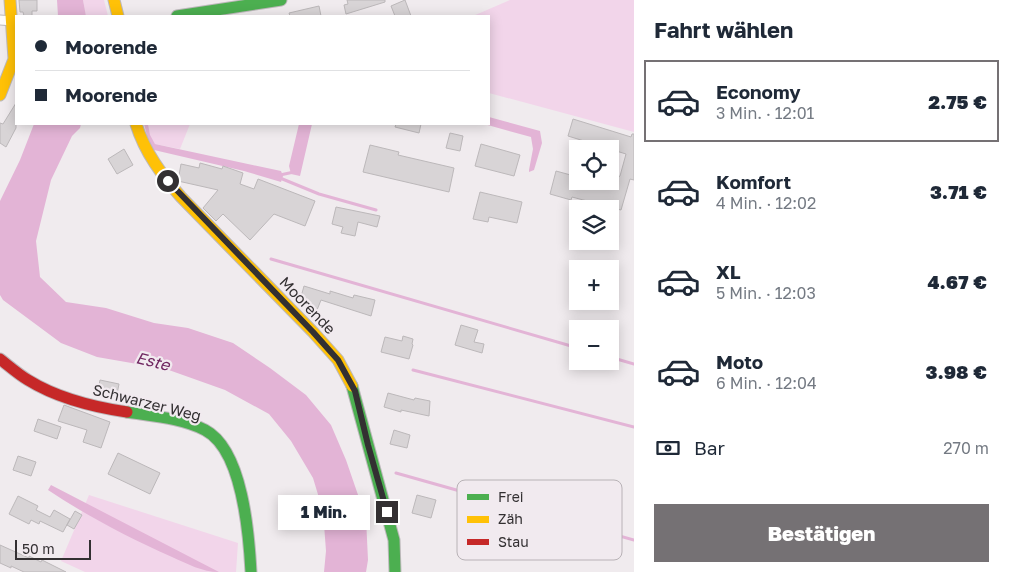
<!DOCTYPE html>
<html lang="de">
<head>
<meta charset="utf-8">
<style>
	body { margin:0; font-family:"Golos Text",sans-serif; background:#f6f6f7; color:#1f2937; height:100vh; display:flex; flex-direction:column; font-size:19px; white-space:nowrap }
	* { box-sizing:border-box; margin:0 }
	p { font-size:16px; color:#747a83 }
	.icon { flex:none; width:28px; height:28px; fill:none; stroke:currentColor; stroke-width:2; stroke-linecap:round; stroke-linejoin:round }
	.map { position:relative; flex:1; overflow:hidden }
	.details { display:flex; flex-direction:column; background:#fff; width:375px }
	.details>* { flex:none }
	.hud { position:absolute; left:15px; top:15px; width:475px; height:110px; border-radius:0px; box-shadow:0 2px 12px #0003; display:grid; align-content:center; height:110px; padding:0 20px; background:#fff }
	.fabs { position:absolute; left:569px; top:140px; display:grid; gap:10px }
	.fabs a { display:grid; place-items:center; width:50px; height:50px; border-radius:0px; background:#fff; box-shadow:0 2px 12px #0003; font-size:25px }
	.scale { position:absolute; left:15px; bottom:12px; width:76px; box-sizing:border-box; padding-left:5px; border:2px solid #333032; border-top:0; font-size:14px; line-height:18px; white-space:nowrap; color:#333032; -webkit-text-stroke:4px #f1eaef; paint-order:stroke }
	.end { position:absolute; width:22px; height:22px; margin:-11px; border:6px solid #333032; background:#fff; box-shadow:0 0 0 2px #fff }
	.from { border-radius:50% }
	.bubble { position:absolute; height:35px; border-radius:0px; background:#fff; box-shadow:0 2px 12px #0003; font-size:16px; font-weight:800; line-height:35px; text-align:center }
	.hud b { display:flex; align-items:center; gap:18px; height:48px; font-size:19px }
	.hud b+b { border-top:1px solid #e0e1e3 }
	.hud i { width:12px; height:12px; background:#1f2937 }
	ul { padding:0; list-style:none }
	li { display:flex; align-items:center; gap:15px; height:82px; margin:0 10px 8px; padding:0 10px; border:2px solid transparent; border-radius:0px }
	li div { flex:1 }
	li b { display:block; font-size:19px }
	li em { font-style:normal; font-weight:800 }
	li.selected { border-color:#757174 }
	li>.icon { width:45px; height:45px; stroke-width:1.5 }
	h2 { padding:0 20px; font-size:22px; line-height:60px }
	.pay { display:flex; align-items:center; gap:12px; height:55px; padding:0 20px; font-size:19px }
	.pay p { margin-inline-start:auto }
	.cta { display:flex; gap:10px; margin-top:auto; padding:10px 20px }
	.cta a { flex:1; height:58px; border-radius:0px; background:#757174; color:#fff; font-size:20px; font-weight:800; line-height:58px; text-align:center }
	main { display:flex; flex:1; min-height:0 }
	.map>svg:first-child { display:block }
	.green { fill:#f2d5ea }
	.water { fill:#e3b4d6 }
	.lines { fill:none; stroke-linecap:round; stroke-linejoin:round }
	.stream { stroke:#e3b4d6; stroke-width:3 }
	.building { fill:#d8d4d6; stroke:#bcb8ba }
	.street-casing { stroke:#bcb8ba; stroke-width:11 }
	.fast-casing { stroke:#bcb8ba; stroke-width:13 }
	.slow-casing { stroke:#bcb8ba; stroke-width:13 }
	.jam-casing { stroke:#bcb8ba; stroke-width:13 }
	.street { stroke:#fdfcfc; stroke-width:9 }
	.fast { stroke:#4caf50; stroke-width:11 }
	.slow { stroke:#ffc107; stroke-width:11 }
	.jam { stroke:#c62828; stroke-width:11 }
	.route { stroke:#333032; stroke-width:6 }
	.labels { text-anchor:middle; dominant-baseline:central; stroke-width:4.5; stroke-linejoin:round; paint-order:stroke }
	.street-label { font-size:15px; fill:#333032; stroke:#f1eaef }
	.water-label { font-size:16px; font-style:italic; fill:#6f2660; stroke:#f1eaef }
	.key { fill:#f1eaef; stroke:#b8b2b6; stroke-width:1 }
	.key-label { font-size:14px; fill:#333032 }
</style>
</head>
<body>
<main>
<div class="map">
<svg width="634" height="572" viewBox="0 0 634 572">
	<rect width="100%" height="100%" fill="#f0ebee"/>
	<!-- green -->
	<path class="green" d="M83 0H104L108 16H86Z
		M510 0H634V132L489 93V16H473Z
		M148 124H190L180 149 155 144 150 137Z
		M89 495 238 543 236 572H85L61 561Z"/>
	<!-- water -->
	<path class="water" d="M57 0H83L86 16H58Z
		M489 117 540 131 542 143 534 170 529 172V170L533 149 531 137 484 124H489Z
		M34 124H81L80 128 72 136 51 180 36 241 40 277 66 302 106 308 154 323 188 328 233 343 270 368 306 395 331 425 346 460 366 518 368 560 366 572H324L326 551 323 511 313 478 291 441 269 414 225 390 166 369 97 357 61 343 3 300 0 295V201L20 160Z
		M144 124H148L150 135 155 144 281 171 283 176 281 182 244 171 154 150 148 140Z
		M299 124H312L300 176 291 174 289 166Z
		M51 485 219 572C202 572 188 564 172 557 129 538 87 516 48 490Z"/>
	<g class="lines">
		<!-- stream -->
		<path class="stream" d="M280 175 294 172
			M280 178 319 194 376 210
			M271 259 578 348
			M610 357 634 364
			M413 370 634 427
			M396 473 634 540"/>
	</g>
	<!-- building -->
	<path class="building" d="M19 0H37V11H32V16H24L23 12H20Z
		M347 0H385V2L346 14 344 5 348 4Z
		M405 0 411 16H395L391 6Z
		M319 6 321 16H290L289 13Z
		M16 103V128L6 147 0 143V123L3 124Z
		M573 119 631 137 632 134H634V180L630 179 621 210 572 197 571 200 550 194 556 171 578 177V181H595L608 185 620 176 626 154 568 136Z
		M396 124H421L419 133 395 127Z
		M450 133 463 136 460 151 446 148Z
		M481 144 520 155 514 176 475 166Z
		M370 145 399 152 398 155 454 168 449 192 363 172Z
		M124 149 133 165 117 174 108 159Z
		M200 163 222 169 223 166 243 173 240 184 254 189 258 179 315 201 305 226 274 214 250 240 223 214 216 221 203 208 218 190 178 181 181 164 199 168Z
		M480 192 522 202 517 223 489 217 488 222 473 219Z
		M336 207 380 216 377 227 358 222 355 236 341 233 343 227 332 224Z
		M304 286 330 294V291L353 298 354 295 375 300 371 316 321 300 317 310 299 304Z
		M461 325 478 330 474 342 484 344 482 353 455 345Z
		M403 336 413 339 412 344 413 345 409 359 381 352 385 337 402 341Z
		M100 380 119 384 117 394 98 390Z
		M388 393 414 400 415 398 430 401 429 416 401 410V412L384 407Z
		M64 405 110 422 101 448 83 442 87 430 58 421Z
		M38 419 61 427 57 439 34 431Z
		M394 430 410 435 407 448 390 444Z
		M118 453 160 473 150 494 108 474Z
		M18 456 36 462 31 476 13 470Z
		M417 495 436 500 431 518 412 513Z
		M18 496 38 506 36 510 50 517 54 510 70 519 63 532 40 521 39 524 31 520 29 524 9 514Z
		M75 511 82 515 74 529 67 525Z
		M0 545 29 558V556L41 562 42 560 66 572H24L11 566V568L0 563Z"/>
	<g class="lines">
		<!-- street casing -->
		<g class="street-casing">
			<path id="street" d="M0 20 13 21"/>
		</g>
		<!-- fast casing -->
		<g class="fast-casing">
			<path id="fast" d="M177 16 281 0
				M352 386 394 540 395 572
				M127 412C152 416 182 418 205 430 243 450 249 535 251 572"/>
		</g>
		<!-- slow casing -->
		<g class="slow-casing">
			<path id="slow" d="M114 0 118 16
				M0 95 14 59 10 0
				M136 124C145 153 162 175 181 197L313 332 338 360 352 386"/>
		</g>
		<!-- jam casing -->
		<g class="jam-casing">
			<path id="jam" d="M0 359C9 366 18 374 28 380 57 398 93 407 127 412"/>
		</g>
		<!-- street -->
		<use href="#street" class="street"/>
		<!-- fast -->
		<use href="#fast" class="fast"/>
		<!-- slow -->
		<use href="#slow" class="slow"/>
		<!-- jam -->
		<use href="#jam" class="jam"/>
	</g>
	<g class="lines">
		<!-- route -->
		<path class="route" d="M168 181 313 332 338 360 355 391 368 445 387 512"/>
	</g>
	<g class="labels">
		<!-- street labels -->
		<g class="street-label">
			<text transform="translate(308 305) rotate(46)">Moorende</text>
			<text transform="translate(147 402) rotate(14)">Schwarzer Weg</text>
		</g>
		<!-- water labels -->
		<g class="water-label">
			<text transform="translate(153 361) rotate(14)">Este</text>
		</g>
	</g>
	<!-- legend -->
	<rect x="457" y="480" width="165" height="80" rx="8" class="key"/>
	<rect x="467" y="494" width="22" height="6" fill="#4caf50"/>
	<rect x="467" y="516" width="22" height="7" fill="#ffc107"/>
	<rect x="467" y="539" width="22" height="6" fill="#c62828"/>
	<g class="key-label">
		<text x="498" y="502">Frei</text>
		<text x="498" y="524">Zäh</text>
		<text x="498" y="547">Stau</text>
	</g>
</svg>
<div class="fabs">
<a><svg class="icon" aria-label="locate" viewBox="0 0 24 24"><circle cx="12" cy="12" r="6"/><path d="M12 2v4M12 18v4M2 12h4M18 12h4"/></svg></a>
<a><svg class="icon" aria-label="layers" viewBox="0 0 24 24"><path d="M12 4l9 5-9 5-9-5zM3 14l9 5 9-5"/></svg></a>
<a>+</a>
<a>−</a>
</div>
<div class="scale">50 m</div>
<i class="end from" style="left:168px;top:181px"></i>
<i class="end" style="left:387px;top:512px"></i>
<div class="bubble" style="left:278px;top:495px;width:92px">1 Min.</div>
<div class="hud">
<b><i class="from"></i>Moorende</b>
<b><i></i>Moorende</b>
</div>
</div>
<section class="details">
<h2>Fahrt wählen</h2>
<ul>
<li class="selected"><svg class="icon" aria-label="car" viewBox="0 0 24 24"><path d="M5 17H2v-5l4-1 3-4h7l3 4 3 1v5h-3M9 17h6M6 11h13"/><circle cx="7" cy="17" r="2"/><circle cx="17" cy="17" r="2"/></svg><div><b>Economy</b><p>3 Min. · 12:01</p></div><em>2.75 €</em></li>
<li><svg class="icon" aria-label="car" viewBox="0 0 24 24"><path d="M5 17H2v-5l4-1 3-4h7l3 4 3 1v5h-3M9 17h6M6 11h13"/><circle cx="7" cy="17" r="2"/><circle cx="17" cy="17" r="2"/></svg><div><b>Komfort</b><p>4 Min. · 12:02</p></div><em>3.71 €</em></li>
<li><svg class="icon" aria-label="car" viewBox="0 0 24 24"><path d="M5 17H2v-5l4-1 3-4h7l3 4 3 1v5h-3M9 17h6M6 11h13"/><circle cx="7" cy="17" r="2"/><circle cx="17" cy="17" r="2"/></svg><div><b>XL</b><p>5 Min. · 12:03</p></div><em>4.67 €</em></li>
<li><svg class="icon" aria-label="car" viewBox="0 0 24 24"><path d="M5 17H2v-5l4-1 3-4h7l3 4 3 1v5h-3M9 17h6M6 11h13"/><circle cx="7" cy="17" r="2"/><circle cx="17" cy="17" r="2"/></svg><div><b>Moto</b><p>6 Min. · 12:04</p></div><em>3.98 €</em></li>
</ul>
<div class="pay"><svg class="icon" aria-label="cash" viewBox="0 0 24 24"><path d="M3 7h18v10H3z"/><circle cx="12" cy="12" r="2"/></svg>Bar<p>270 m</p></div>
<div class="cta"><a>Bestätigen</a></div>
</section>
</main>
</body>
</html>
